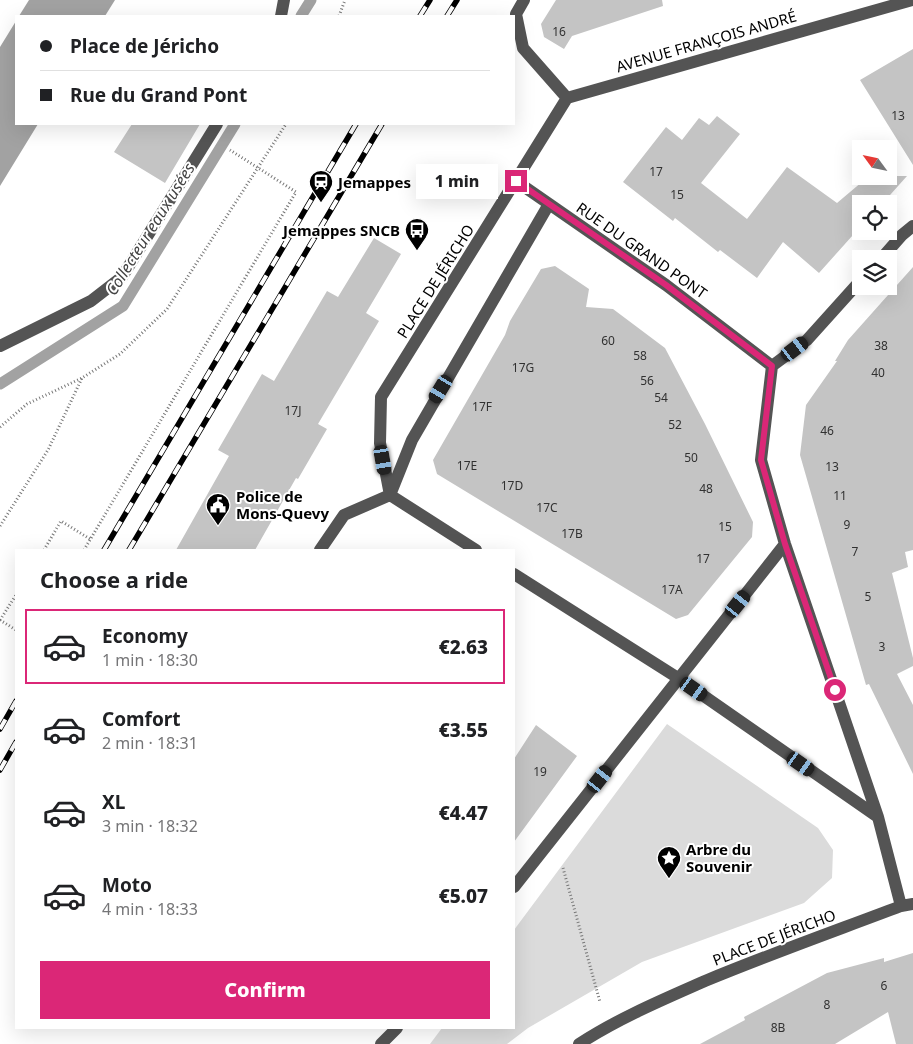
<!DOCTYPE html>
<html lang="en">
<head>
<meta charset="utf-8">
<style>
	body { margin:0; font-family:"Noto Sans",sans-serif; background:#f2f2f2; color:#202124; height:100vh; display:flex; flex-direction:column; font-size:19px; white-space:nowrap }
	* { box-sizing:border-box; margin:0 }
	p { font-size:16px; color:#757577 }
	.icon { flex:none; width:28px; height:28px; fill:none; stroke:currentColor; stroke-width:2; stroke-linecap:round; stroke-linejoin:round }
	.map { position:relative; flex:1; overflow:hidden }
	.drawer { position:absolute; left:15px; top:549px; width:500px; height:480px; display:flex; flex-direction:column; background:#fff; border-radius:0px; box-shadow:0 5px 20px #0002 }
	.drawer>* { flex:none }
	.hud { position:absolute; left:15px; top:15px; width:500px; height:110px; border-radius:0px; box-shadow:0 5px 20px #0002; display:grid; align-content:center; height:110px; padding:0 25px; background:#fff }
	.needle { width:32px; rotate:303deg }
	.tools { position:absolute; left:852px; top:140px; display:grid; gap:10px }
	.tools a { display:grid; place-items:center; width:45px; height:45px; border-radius:0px; background:#fff; box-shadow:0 5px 20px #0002; font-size:25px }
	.end { position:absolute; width:22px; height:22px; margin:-11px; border:6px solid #db2777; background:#fff; box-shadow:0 0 0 2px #fff }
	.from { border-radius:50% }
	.bubble { position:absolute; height:35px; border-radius:0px; background:#fff; box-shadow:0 5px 20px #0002; font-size:16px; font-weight:800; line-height:35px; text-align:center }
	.car { position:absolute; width:15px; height:30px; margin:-15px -8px; border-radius:6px; box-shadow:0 0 4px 1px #0007; background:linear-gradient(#222 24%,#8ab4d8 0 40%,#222 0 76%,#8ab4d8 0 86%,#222 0) }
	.hud b { display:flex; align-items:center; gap:18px; height:48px; font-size:19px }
	.hud b+b { border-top:1px solid #e0e0e0 }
	.hud i { width:12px; height:12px; background:#202124 }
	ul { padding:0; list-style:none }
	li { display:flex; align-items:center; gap:15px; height:75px; margin:0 10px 8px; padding:0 15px; border:2px solid transparent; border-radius:0px }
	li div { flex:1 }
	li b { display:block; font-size:19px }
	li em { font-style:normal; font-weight:800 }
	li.active { border-color:#db2777 }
	li>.icon { width:45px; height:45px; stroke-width:1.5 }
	h2 { padding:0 25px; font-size:22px; line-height:60px }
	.action { display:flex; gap:10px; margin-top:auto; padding:10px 25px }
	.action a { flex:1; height:58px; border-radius:0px; background:#db2777; color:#fff; font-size:20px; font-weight:800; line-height:58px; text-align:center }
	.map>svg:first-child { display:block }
	.green { fill:#dbdbdb }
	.water { fill:#a2a2a2 }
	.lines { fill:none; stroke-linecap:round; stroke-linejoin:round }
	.stream { stroke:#a2a2a2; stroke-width:11 }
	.building { fill:#c4c4c4 }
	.path { stroke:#767676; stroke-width:3; stroke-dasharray:1 2.5; stroke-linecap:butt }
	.minor { stroke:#545454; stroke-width:12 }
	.rail-casing { stroke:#000; stroke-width:5.5 }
	.rail { stroke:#fff; stroke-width:4; stroke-dasharray:11; stroke-linecap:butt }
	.route { stroke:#db2777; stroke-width:6 }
	.labels { text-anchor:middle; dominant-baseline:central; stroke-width:4; stroke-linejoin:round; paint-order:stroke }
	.number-label { font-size:12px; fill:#313131 }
	.street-label { font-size:15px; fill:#000; stroke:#fff }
	.poi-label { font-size:15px; font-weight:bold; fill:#000; stroke:#fff; text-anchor:start }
	.water-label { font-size:16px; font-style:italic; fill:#434343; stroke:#fff }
</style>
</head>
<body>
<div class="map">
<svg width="913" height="1044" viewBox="0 0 913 1044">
	<rect width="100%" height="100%" fill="#fff"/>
	<!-- green -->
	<path class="green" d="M667 724 818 828 833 850 832 878 804 903 642 962 528 1028 507 1044H430L442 1028H514V930Z"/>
	<!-- water -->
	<path class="water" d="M29 0H115L105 16H19Z
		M16 21V124H38L0 186V47Z"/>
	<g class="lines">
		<!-- stream -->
		<path class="stream" d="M301 16 311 0
			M0 384 123 306 235 124"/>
	</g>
	<!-- building -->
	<path class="building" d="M556 0H662L663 6 572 36 564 49 544 37 541 24Z
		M913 49V165L860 80Z
		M717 116 740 134 701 183 747 219 787 167 837 203 869 176H907L882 204H861V226L819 273 783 242 757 278 720 250 718 252 675 218 673 221 623 182 666 127 682 140 699 118 709 125Z
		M132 124H200L165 183 114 152Z
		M374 238 401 254 366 313 379 321 318 424 327 429 298 479 296 478 255 550H176L229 456 218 450 262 374 274 381 327 291 338 297Z
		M555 266 589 289 586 307 613 309 665 348 705 424 753 522 752 537 688 615 676 619 437 474 433 460 505 335 510 321 541 269Z
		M913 267V550L905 552 908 567 892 573 913 658V666L897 674 913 705V774L869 684 866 685 800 455 806 405 837 361H835L848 340Z
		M536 725 577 756 514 842V759Z
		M913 953V1044H896L888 1012 835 1044H700L745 1020 744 1017 827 973 884 958V962Z"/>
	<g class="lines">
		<!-- path -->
		<path class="path" d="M339 16 345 0
			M0 427 27 404 82 378 120 354 167 309 286 124
			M0 526 48 450 82 378
			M44 550 61 521 90 539
			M84 550 296 192 230 150
			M0 620 16 595
			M0 620 16 630
			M563 868 600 1002"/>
		<!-- minor -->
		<path class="minor" d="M524 0 516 14 523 48 567 98
			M281 16 284 0
			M567 98 912 0
			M516 181 666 285 772 366
			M881 259 902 235 913 226
			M861 280 807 340 772 366 761 460 785 544 878 817 901 906
			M0 346 91 301 122 277 217 124
			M320 550 344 515 390 495 412 440 549 204
			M476 550 390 495 380 443 381 397 567 98
			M514 574 678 678 878 817
			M514 887 785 544
			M381 1044 397 1028
			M579 1044C619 1018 662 1000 705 981 770 954 835 931 901 906L913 904"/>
		<!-- rail casing -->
		<g class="rail-casing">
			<path id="rail" d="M420 16 430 0
				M447 16 457 0
				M104 550 356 124
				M129 550 382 124
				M0 729 16 701
				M0 770 16 742"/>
		</g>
		<!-- rail -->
		<use href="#rail" class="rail"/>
	</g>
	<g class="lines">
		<!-- route -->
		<path class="route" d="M516 181 666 285 772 366 761 460 785 544 835 690"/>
	</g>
	<!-- icons -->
	<defs>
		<g id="station-pin" transform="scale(1.25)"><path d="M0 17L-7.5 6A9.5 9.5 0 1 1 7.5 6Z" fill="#000" stroke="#fff"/><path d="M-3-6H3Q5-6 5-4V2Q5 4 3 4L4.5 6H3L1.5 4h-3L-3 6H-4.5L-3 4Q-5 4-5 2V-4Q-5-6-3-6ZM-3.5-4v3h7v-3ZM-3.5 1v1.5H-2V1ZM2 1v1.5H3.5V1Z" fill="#fff"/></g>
		<g id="bus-pin" transform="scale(1.25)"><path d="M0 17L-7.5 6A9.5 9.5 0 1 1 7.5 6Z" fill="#000" stroke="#fff"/><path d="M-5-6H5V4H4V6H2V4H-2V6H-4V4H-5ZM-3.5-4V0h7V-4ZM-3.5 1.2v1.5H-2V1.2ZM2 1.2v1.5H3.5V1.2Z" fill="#fff"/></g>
		<g id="civic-pin" transform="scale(1.25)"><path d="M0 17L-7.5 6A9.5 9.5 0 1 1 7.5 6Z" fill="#000" stroke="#fff"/><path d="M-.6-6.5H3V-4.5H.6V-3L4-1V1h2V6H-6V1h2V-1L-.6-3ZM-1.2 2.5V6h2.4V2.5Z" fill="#fff"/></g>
		<g id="sight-pin" transform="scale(1.25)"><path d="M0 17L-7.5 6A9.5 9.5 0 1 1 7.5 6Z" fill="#000" stroke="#fff"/><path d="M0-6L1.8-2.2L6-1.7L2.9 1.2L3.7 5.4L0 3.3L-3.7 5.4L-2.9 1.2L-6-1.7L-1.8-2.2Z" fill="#fff"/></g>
	</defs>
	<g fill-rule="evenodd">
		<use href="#station-pin" x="321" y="182"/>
		<use href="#bus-pin" x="417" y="230"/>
		<use href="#civic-pin" x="218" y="505"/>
		<use href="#sight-pin" x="669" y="858"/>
	</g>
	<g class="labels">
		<!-- number labels -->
		<g class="number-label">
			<text x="559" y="31">16</text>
			<text x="898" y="115">13</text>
			<text x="656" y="171">17</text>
			<text x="677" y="194">15</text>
			<text x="608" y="340">60</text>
			<text x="881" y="345">38</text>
			<text x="640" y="355">58</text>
			<text x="523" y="367">17G</text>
			<text x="878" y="372">40</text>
			<text x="647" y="380">56</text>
			<text x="661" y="397">54</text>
			<text x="482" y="406">17F</text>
			<text x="293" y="410">17J</text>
			<text x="675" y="424">52</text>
			<text x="827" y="430">46</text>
			<text x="691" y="457">50</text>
			<text x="467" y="465">17E</text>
			<text x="832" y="466">13</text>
			<text x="512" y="485">17D</text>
			<text x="706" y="488">48</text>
			<text x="840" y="495">11</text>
			<text x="547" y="507">17C</text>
			<text x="847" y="524">9</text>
			<text x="725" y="526">15</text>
			<text x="572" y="533">17B</text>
			<text x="855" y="551">7</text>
			<text x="703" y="558">17</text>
			<text x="672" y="589">17A</text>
			<text x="868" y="596">5</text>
			<text x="882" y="646">3</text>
			<text x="540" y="771">19</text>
			<text x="884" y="985">6</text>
			<text x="827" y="1004">8</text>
			<text x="778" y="1027">8B</text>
		</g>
		<!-- street labels -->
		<g class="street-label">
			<text transform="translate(706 41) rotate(-16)">AVENUE FRANÇOIS ANDRÉ</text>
			<text transform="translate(642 250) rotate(35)">RUE DU GRAND PONT</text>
			<text transform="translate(435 281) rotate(-58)">PLACE DE JÉRICHO</text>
			<text transform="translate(774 937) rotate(-21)">PLACE DE JÉRICHO</text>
		</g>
		<!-- poi labels -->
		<g class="poi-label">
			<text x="338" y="182">Jemappes</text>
			<text x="400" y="230" text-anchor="end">Jemappes SNCB</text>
			<text x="236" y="496">Police de<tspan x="236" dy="17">Mons-Quevy</tspan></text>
			<text x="686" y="849">Arbre du<tspan x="686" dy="17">Souvenir</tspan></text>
		</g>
		<!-- water labels -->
		<g class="water-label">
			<text transform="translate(150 229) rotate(-58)">Collecteur eaux usées</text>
		</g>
	</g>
</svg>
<div class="tools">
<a><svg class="needle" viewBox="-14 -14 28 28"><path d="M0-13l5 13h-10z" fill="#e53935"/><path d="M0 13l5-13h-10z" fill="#757577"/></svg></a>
<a><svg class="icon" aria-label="locate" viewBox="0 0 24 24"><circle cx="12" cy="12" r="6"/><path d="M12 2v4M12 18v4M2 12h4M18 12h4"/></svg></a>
<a><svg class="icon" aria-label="layers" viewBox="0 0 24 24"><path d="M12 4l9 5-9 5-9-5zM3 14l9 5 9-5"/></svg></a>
</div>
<i class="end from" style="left:835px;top:690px"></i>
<i class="end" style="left:516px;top:181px"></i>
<div class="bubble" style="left:416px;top:164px;width:82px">1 min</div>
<i class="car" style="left:795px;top:349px;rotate:53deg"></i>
<i class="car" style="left:441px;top:389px;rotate:211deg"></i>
<i class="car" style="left:383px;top:460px;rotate:170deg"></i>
<i class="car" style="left:738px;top:604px;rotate:39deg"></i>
<i class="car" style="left:694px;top:689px;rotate:125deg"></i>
<i class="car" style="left:801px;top:764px;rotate:125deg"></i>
<i class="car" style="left:600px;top:779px;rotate:38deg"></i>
<div class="hud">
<b><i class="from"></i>Place de Jéricho</b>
<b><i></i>Rue du Grand Pont</b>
</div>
<section class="drawer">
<h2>Choose a ride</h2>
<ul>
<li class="active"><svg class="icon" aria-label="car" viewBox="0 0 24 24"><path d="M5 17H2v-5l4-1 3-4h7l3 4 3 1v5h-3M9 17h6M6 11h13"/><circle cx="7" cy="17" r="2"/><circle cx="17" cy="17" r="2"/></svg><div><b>Economy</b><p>1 min · 18:30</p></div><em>€2.63</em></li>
<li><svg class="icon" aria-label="car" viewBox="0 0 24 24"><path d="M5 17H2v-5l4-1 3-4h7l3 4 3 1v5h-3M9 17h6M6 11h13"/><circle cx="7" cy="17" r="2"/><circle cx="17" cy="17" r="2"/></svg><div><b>Comfort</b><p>2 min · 18:31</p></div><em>€3.55</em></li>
<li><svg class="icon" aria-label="car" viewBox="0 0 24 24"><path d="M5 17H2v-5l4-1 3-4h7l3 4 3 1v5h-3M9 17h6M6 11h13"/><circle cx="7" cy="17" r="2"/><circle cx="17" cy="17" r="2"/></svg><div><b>XL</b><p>3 min · 18:32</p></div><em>€4.47</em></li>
<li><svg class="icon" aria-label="car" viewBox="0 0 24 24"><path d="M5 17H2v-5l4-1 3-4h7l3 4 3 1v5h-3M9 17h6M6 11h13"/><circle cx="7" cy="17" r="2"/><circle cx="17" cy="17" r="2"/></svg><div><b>Moto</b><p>4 min · 18:33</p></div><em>€5.07</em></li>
</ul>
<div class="action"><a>Confirm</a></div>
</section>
</div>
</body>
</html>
